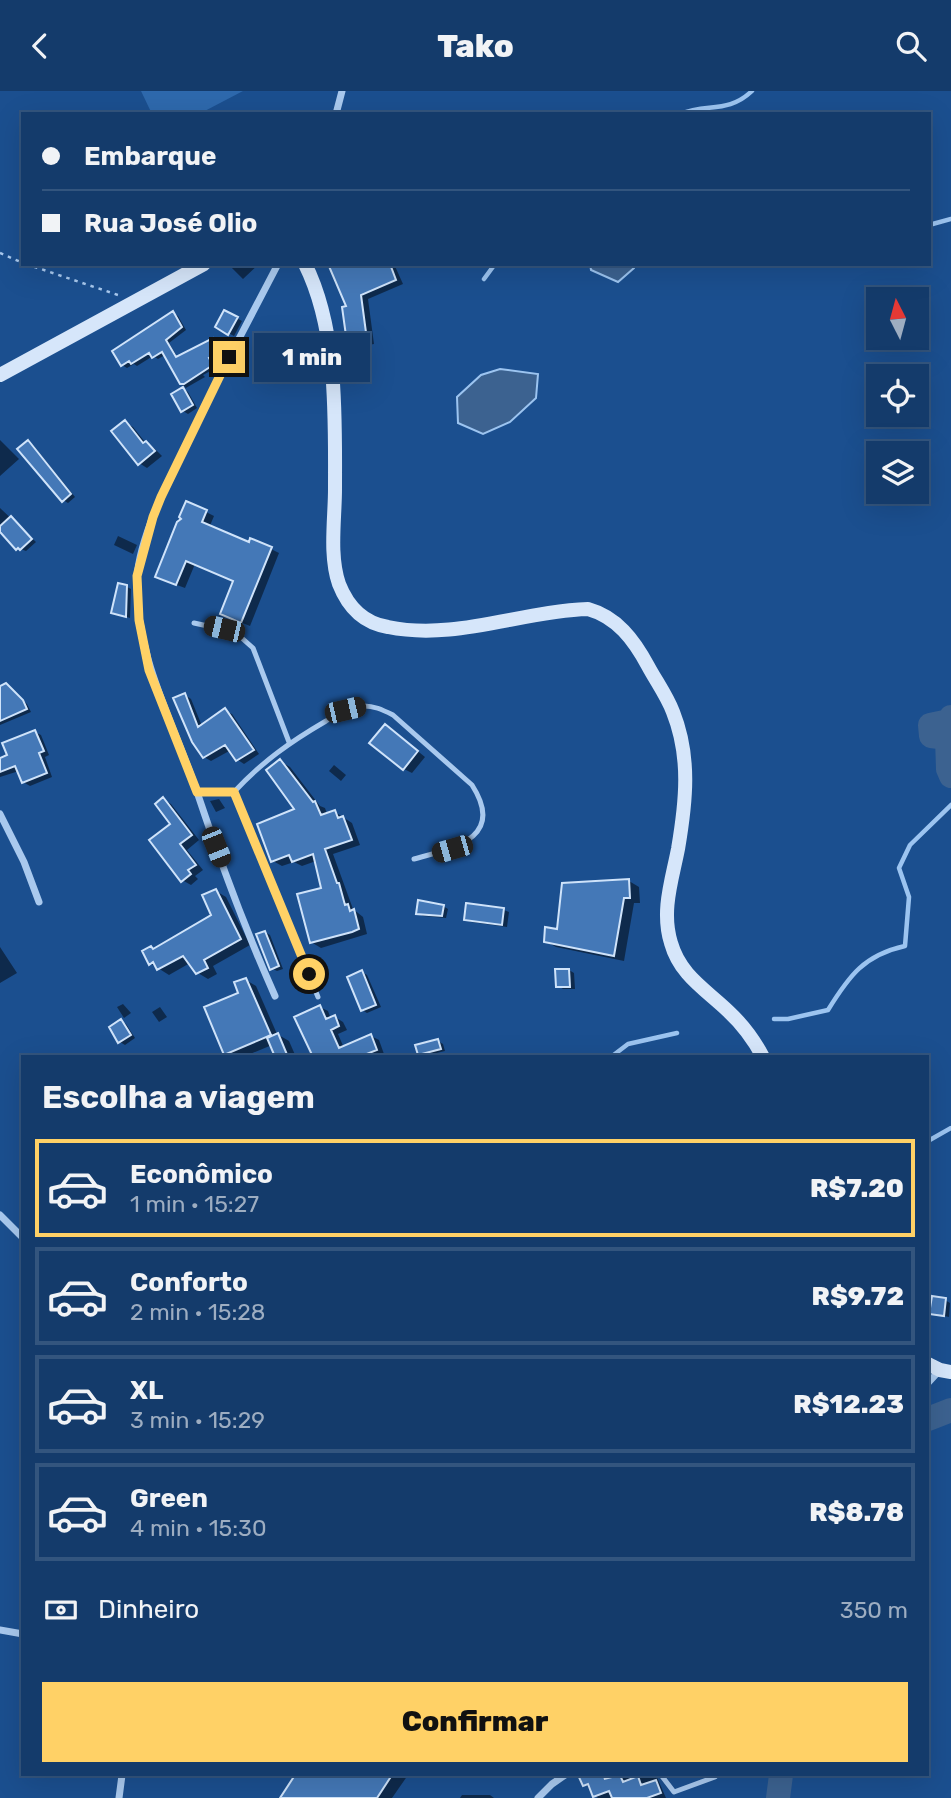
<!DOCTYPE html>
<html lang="pt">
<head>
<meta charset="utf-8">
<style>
	body { margin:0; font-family:Rubik,sans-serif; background:#1d4271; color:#f1f3f6; height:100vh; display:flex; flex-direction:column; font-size:26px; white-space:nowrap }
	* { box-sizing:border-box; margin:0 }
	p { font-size:23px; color:#9dadc1 }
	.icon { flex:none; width:38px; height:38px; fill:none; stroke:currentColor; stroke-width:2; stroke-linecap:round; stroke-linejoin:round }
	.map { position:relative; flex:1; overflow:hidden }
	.drawer { position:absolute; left:21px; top:964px; width:908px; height:721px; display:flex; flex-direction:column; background:#143b6b; border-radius:0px; box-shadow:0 7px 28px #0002,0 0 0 2px #33557e }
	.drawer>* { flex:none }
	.guide { position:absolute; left:21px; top:21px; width:910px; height:154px; border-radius:0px; box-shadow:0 7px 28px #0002,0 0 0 2px #33557e; display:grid; align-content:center; height:154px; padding:0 21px; background:#143b6b }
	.needle { width:46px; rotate:354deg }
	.tools { position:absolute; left:866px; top:196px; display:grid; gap:14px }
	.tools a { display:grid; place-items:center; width:63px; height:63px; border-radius:0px; background:#143b6b; box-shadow:0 7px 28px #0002,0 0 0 2px #33557e; font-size:35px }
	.end { position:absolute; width:32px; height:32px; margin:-16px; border:9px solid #ffd166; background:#111; box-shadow:0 0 0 4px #111 }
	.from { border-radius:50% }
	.bubble { position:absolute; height:49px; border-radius:0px; background:#143b6b; box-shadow:0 7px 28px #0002,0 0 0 2px #33557e; font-size:23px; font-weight:800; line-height:49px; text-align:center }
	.car { position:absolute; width:21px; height:42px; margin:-21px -10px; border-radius:9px; box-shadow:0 0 5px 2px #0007; background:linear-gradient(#222 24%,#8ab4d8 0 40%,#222 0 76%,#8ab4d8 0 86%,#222 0) }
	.guide b { display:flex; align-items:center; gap:24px; height:66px; font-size:26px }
	.guide b+b { border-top:2px solid #33557e }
	.guide i { width:18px; height:18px; background:#f1f3f6 }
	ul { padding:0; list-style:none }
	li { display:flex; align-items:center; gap:21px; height:98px; margin:0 14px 10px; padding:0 7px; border:4px solid #33557e; border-radius:0px }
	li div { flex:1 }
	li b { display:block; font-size:26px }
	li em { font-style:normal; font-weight:800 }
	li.on { border-color:#ffd166 }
	li>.icon { width:63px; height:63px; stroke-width:1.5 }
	h2 { padding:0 21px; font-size:32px; line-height:84px }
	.pay { display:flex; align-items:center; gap:18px; height:77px; padding:0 21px; font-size:26px }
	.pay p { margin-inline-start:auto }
	.button { display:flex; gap:14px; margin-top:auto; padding:14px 21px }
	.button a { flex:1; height:80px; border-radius:0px; background:#ffd166; color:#111; font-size:28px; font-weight:800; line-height:80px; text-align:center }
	header { display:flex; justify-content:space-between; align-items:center; height:91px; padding:0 21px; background:#143b6b; font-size:32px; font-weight:800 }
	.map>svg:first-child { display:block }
	.green { fill:#2e69ad }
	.water { fill:#3c6290; stroke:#9cc4f0; stroke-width:2 }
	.shadow { fill:#0007 }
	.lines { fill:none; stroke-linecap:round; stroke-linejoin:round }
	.stream { stroke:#9cc4f0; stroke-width:4.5 }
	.river { stroke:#3c6290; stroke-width:24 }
	.building { fill:#4478b7; stroke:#cfe3fa; stroke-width:2 }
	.path { stroke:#a9c9ee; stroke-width:2.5; stroke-dasharray:3.5 5; stroke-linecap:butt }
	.service { stroke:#a9c9ee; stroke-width:5 }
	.minor { stroke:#a9c9ee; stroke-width:7 }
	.secondary { stroke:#d6e6fa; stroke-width:14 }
	.route { stroke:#ffd166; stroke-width:9 }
</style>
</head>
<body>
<header><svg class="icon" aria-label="back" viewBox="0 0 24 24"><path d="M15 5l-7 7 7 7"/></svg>Tako<svg class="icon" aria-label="search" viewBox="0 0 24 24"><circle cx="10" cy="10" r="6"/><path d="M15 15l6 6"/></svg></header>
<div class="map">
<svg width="951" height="1707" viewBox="0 0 951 1707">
	<rect width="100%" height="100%" fill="#1b4f8f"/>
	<!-- green -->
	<path class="green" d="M141 0H243L199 23H152Z"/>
	<!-- water -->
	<path class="water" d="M590 173H634V177L618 191 591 179Z
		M500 278 538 283 536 307 510 331 483 343 458 332 457 306 481 284Z"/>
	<!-- shadow -->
	<path class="shadow" d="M236 173H259L243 188 231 176Z
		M330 173H394L403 193 368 208 374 253 356 256 348 251 349 217Z
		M225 221 242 230 234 245 217 236Z
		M173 222 178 225 186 239 169 252 178 267 213 249 217 252 224 264 213 270 216 277 203 284 205 286 184 298 188 301 197 317 188 323 183 320 173 304 186 296 182 294 165 264 158 268 153 265 137 275 134 273 127 277 122 274Z
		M125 331 133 336 145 351 154 357 162 365 147 377 139 372Z
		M0 349 19 368 0 385Z
		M28 352 33 354 75 406 68 412 63 409Z
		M0 417 36 451 26 460 18 457 0 436Z
		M206 421 214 425 209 437 250 454 271 458 279 462 250 535 230 527 235 490 195 473 185 497 166 490Z
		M118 445 137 454 133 463 114 454Z
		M127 496 131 498 130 527 113 521Z
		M6 594 27 613 31 621 0 634V597Z
		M185 604 191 608 202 635 225 620 232 623 259 663 244 673 238 669 231 659 211 670 204 666Z
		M393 640 425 666 412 682 404 678Z
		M35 641 41 644 49 664 45 666 52 686 30 695 23 691 19 680 0 686V669L9 665Z
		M280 670 290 676 320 715 325 717 327 723 335 721 352 732 360 754 333 763 353 818 363 826 367 843 321 857 311 851 323 798 316 770 302 775 294 771 282 775 273 770 297 719Z
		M334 674 346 684 341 690 329 680Z
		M163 708 171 713 199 749 187 759 203 779 195 785 198 788 191 794 182 789 172 734Z
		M219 708 225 717 216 721 210 710Z
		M629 790 639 796 640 812H634L624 870 556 856 545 850Z
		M216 800 226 806 250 854 213 875 217 883 208 888 198 882 190 872 169 884 150 872 155 859 213 825Z
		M467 814 504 819 509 821 507 836 471 831 466 828Z
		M443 815 448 818 446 827 423 825 418 822Z
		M265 841 270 844 283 878 277 880 271 877Z
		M0 856 17 882 0 892Z
		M569 879 574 882 575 898H563L558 895Z
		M362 881 367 884 381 916 367 922 362 919Z
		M246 889 256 895 277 943 289 950 296 966H277L272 954 243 966H230L225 963Z
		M123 913 131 922 124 927 117 916Z
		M160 916 167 926 159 931 152 921Z
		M320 916 328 920 331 928 335 926 343 931 347 939 338 943 344 957 371 945 379 949 384 963 378 966H315Z
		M121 930 126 933 135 947 125 954 120 951Z
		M438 950 443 953 445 960 424 965 419 962Z
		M945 1209 950 1212 949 1226 931 1222Z
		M291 1684H408L392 1707H282L295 1686Z
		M586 1684H605L607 1688 622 1684H656L666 1707H598L595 1705 591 1696 584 1694 581 1685Z
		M462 1704H490L494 1707H460Z"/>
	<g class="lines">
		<!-- stream -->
		<path class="stream" d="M681 23C706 12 728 23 752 0
			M929 134 951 128
			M484 188 495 173
			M774 928H788L828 919C849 885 864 864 905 855L909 806 899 777 910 754 951 714
			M611 966 628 953 677 942
			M928 1050 951 1037"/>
		<!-- river -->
		<path class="river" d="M951 626 949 630 930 634 931 645 947 647 948 678 951 685
			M928 1328 951 1319
			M778 1707 781 1684"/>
	</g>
	<!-- building -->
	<path class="building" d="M328 173H390L396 189 361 204 367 249 347 252 342 216 346 215Z
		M224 219 238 226 228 244 215 236Z
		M173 220 182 236 166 249 176 266 213 247 220 261 209 267 213 274 184 293H180L162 261 152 267 149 262 131 273 129 270 121 275 112 260Z
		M183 296 193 314 181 321 171 303Z
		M125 329 143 352 146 350 155 360 138 374 111 340Z
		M28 349 71 403 62 411 17 358Z
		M186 410 207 419 202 431 249 451 250 447 272 456 241 532 220 523 233 490 186 470 176 494 155 486 177 431 181 428 179 426Z
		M11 425 32 448 20 459 18 457 16 459 0 441V435Z
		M118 492 127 494 126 526 111 522Z
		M6 592 23 609 27 618 0 630V595Z
		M185 602 198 636 225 617 254 659 236 670 225 654 203 667 192 651 173 607Z
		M385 633 418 660 403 679 369 652Z
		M35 639 44 660 39 662 47 682 22 692 15 675 0 681V667L7 664 2 652Z
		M280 668 313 711 315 710 321 724 335 719 338 727 343 725 352 749 325 758 337 792H339L345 814 348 813 350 820 354 818 359 838 352 841 310 852 297 803 321 797 313 763 292 771 289 764 271 771 257 733 294 718 266 679Z
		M163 706 192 744 180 753 196 774 188 779 191 783 181 791 149 749 170 733 155 713Z
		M629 788 630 807H624L614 865 544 851 545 836 557 838 562 792Z
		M216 798 241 848 204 869 208 877 196 883 183 865 157 879 153 871 149 874 142 860 151 855 153 858 211 824 202 804Z
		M418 809 444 814 442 825 416 823Z
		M466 812 504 817 502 834 464 829Z
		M265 840 279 875 270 879 256 843Z
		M555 878H569L570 896H556Z
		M362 879 376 914 361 920 347 886Z
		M246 887 271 944 224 964 204 916 238 902 234 891Z
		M320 914 326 928 335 924 339 935 331 939 339 957 371 943 377 959 359 966H313L294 926Z
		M121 928 131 944 118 952 109 936Z
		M278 942 288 966H275L267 947Z
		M438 948 441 958 418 964 415 954Z
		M932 1205 946 1207 944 1225 929 1223Z
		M295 1684H392L377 1707H280Z
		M578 1684H610L604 1688 620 1684 623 1691 638 1685 641 1694 656 1689 661 1702 647 1707H612L609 1700 593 1706 588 1693 583 1695Z"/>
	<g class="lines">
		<!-- path -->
		<path class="path" d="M0 162 23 172
			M26 173 118 204"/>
		<!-- service -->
		<path class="service" d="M194 532 235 541 253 557 289 651
			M197 700 234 701C263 670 290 651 326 630 337 623 348 616 361 615 373 614 383 619 393 624L472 694C506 747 454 757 414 768
			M234 701 318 906
			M661 1684 674 1701 715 1686"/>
		<!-- minor -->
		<path class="minor" d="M336 23 342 0
			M0 723 24 771 39 811
			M275 905C245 838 220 770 197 701 173 630 135 565 137 488 138 463 151 429 161 406L219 286 278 173
			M0 1124 23 1147
			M928 1292 940 1279
			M0 1539 23 1543
			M119 1707 122 1684
			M538 1707 552 1693 565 1684"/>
		<!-- secondary -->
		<path class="secondary" d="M305 173C338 239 335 326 335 398 335 428 329 464 339 493 348 516 363 532 388 536 455 550 521 520 588 518 617 526 634 549 648 575 656 590 667 605 673 621 691 666 686 711 678 758 672 789 661 820 671 852 680 884 705 898 728 920 742 933 754 949 763 966
			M0 284 204 173
			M928 1273 940 1279 951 1281"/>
	</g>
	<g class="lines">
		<!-- route -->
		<path class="route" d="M229 266 161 406 153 426 137 485 139 529 149 579 197 701H234L309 883"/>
	</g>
</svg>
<div class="tools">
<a><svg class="needle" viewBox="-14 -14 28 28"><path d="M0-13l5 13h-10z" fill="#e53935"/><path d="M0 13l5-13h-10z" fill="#9dadc1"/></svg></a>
<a><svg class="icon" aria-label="locate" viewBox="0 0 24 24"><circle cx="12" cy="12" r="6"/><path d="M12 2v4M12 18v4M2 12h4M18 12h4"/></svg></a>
<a><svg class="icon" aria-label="layers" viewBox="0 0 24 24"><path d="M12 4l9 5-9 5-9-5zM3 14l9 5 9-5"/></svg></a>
</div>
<i class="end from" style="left:309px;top:883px"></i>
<i class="end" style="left:229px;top:266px"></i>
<div class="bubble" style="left:254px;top:242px;width:116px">1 min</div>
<i class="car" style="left:224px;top:538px;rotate:283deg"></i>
<i class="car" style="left:345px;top:619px;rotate:77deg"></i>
<i class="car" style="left:216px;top:756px;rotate:158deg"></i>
<i class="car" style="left:452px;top:758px;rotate:254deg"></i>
<div class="guide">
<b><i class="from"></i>Embarque</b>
<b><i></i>Rua José Olio</b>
</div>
<section class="drawer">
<h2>Escolha a viagem</h2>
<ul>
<li class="on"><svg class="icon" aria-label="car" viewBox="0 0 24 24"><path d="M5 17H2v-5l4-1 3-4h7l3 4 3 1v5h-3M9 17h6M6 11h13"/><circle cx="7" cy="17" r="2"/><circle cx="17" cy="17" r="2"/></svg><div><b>Econômico</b><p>1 min · 15:27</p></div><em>R$7.20</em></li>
<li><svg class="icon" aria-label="car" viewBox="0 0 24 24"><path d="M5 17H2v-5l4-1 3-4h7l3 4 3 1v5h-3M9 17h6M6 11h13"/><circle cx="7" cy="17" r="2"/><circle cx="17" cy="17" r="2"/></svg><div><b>Conforto</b><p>2 min · 15:28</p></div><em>R$9.72</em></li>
<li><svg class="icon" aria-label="car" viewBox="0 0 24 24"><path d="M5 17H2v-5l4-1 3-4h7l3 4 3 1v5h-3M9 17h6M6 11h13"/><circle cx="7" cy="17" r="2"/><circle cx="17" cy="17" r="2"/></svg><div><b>XL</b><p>3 min · 15:29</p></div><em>R$12.23</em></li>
<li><svg class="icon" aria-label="car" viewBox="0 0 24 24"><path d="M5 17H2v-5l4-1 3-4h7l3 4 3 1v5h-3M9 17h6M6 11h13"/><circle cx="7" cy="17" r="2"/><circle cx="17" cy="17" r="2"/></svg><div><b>Green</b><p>4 min · 15:30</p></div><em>R$8.78</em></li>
</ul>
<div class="pay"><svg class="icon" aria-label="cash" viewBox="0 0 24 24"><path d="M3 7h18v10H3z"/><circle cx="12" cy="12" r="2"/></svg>Dinheiro<p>350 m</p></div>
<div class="button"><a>Confirmar</a></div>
</section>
</div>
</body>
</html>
